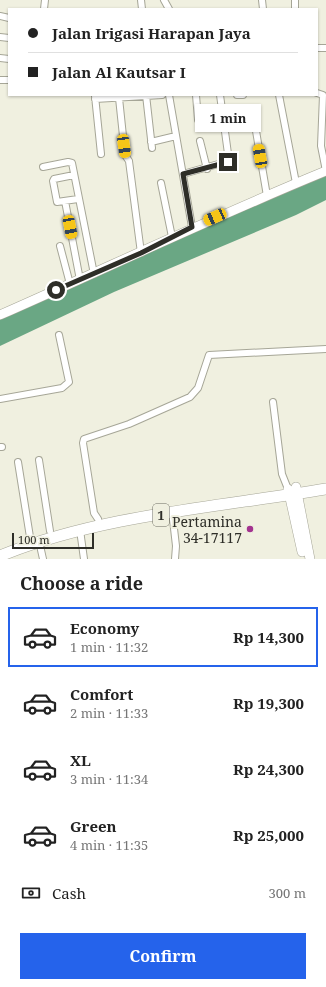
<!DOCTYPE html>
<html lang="en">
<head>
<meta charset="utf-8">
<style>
	body { margin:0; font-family:"Noto Serif",serif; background:#f2f2f2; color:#222; height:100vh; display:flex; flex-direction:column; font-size:15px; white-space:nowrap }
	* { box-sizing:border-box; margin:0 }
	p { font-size:13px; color:#767676 }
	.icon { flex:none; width:22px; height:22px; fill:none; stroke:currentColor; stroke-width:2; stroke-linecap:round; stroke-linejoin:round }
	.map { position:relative; height:559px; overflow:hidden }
	.drawer { display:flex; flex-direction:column; background:#fff; flex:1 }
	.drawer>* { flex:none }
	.banner { position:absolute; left:8px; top:8px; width:310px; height:88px; border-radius:0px; box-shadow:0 1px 3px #0004; display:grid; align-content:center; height:88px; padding:0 20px; background:#fff }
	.scale { position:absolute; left:12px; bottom:10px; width:82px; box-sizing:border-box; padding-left:4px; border:2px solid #2e2e28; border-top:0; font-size:11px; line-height:14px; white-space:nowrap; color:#2e2e28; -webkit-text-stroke:3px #f0f0e0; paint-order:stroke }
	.end { position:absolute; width:18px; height:18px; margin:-9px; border:5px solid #2e2e28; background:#fff; box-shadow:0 0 0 2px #fff }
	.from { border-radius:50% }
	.bubble { position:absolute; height:28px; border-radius:0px; background:#fff; box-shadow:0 1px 3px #0004; font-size:13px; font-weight:700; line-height:28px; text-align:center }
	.car { position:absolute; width:12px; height:24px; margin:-12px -6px; border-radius:5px; box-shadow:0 0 3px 1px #0007; background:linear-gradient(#f5c518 24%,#345 0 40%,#f5c518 0 76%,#345 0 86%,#f5c518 0) }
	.banner b { display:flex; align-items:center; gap:14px; height:38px; font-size:15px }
	.banner b+b { border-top:1px solid #e0e0e0 }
	.banner i { width:10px; height:10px; background:#222 }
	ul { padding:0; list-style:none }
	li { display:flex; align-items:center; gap:12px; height:60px; margin:0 8px 6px; padding:0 12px; border:2px solid transparent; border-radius:0px }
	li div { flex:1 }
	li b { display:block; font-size:15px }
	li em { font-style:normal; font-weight:700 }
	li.on { border-color:#2563eb }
	li>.icon { width:36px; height:36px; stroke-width:1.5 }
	h2 { padding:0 20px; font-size:18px; line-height:48px }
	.pay { display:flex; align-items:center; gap:10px; height:44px; padding:0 20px; font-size:15px }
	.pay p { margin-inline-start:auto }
	.button { display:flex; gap:8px; margin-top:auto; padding:8px 20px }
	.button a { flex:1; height:46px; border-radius:0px; background:#2563eb; color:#fff; font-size:16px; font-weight:700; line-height:46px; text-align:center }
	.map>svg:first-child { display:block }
	.water { fill:#6aa784 }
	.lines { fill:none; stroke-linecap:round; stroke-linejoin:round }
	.street-casing { stroke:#a6a697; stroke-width:8 }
	.secondary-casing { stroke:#a6a697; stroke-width:10 }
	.highway-casing { stroke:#a6a697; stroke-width:12 }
	.street { stroke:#fff; stroke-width:6 }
	.secondary { stroke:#fff; stroke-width:9 }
	.highway { stroke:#fff; stroke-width:11 }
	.route { stroke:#2e2e28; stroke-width:5 }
	.poi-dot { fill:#a3338f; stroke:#f0f0e0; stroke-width:1.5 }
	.labels { text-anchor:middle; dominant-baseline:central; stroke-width:4; stroke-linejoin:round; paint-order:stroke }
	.shield { fill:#f0f0e0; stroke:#68685f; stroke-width:1 }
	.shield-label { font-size:13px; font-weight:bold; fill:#2e2e28 }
	.poi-label { font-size:14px; fill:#2e2e28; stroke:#f0f0e0; text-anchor:end }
</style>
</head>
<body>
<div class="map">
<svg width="326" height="559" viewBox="0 0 326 559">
	<rect width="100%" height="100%" fill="#f0f0e0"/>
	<!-- water -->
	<path class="water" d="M326 171V200L296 215 114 292 0 346V315Z"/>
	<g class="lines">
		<!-- street casing -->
		<g class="street-casing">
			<path id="street" d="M141 0 142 9
				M164 0 169 9
				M262 0 263 9
				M44 9 45 0
				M295 9V0
				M0 16 9 18
				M0 37 9 38
				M317 48H326
				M0 58 9 59
				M0 80H9
				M317 93 323 95 321 146 326 171
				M146 95 152 148
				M169 95 192 227
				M196 95 198 120
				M237 95H243
				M279 95 296 183
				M95 96 101 154
				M119 98 125 155 129 161 141 253
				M95 99 162 95
				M256 131 267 196
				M200 141 207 169
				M151 142 176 136
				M43 167 68 162 72 163 94 274
				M183 174 229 161 220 95
				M74 175 54 179 53 181 57 202 78 199
				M161 183 172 237
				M65 201 80 280
				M60 246 70 284
				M0 399 62 388 69 382 59 335
				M273 402 282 474 288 489
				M0 447H2
				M39 460 50 531
				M18 462 30 537
				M172 511 176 546 175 559
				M98 519 94 513 83 443 84 439 129 424 190 397 198 388 209 355 326 349
				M80 530 84 559
				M39 541 43 559"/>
		</g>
		<!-- secondary casing -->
		<g class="secondary-casing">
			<path id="secondary" d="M0 315C109 267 216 216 326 171
				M296 487 310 559
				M288 489 302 552"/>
		</g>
		<!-- highway casing -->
		<g class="highway-casing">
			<path id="highway" d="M0 556C100 515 219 507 326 489"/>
		</g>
		<!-- street -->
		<use href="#street" class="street"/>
		<!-- secondary -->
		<use href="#secondary" class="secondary"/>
		<!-- highway -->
		<use href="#highway" class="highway"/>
	</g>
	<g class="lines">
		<!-- route -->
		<path class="route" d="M56 290 141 253 192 227 183 174 228 162"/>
	</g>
	<!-- markers -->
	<circle class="poi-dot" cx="250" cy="529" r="4"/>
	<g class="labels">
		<!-- shield labels -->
		<rect class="shield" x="153" y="504" width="16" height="22" rx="3"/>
		<g class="shield-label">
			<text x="161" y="515">1</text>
		</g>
		<!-- poi labels -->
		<g class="poi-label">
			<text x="242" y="521">Pertamina<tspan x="242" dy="16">34-17117</tspan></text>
		</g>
	</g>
</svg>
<div class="scale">100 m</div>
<i class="end from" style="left:56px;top:290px"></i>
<i class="end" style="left:228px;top:162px"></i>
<div class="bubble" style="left:195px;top:104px;width:66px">1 min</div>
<i class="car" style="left:124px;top:146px;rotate:172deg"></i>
<i class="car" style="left:260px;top:156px;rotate:350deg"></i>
<i class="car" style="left:215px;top:217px;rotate:246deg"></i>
<i class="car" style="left:70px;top:227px;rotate:169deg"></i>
<div class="banner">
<b><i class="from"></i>Jalan Irigasi Harapan Jaya</b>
<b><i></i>Jalan Al Kautsar I</b>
</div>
</div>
<section class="drawer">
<h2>Choose a ride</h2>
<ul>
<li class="on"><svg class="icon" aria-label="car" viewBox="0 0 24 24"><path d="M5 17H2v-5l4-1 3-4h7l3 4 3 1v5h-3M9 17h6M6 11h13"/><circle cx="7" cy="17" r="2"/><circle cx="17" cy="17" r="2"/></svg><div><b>Economy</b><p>1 min · 11:32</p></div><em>Rp 14,300</em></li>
<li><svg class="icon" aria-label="car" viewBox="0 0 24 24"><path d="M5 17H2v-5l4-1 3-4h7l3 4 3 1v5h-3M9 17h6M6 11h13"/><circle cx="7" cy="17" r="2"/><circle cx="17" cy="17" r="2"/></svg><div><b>Comfort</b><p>2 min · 11:33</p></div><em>Rp 19,300</em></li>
<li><svg class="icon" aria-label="car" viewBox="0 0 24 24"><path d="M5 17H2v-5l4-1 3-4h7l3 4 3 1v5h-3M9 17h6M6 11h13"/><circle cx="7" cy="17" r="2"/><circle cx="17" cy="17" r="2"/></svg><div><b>XL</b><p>3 min · 11:34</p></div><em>Rp 24,300</em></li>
<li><svg class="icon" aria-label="car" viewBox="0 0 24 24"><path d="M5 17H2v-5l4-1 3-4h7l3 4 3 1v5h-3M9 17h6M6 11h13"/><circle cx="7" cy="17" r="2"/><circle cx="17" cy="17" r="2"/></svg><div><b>Green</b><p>4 min · 11:35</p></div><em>Rp 25,000</em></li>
</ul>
<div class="pay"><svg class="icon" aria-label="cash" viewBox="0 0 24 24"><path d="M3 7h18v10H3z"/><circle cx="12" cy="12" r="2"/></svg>Cash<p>300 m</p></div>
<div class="button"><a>Confirm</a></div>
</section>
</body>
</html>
